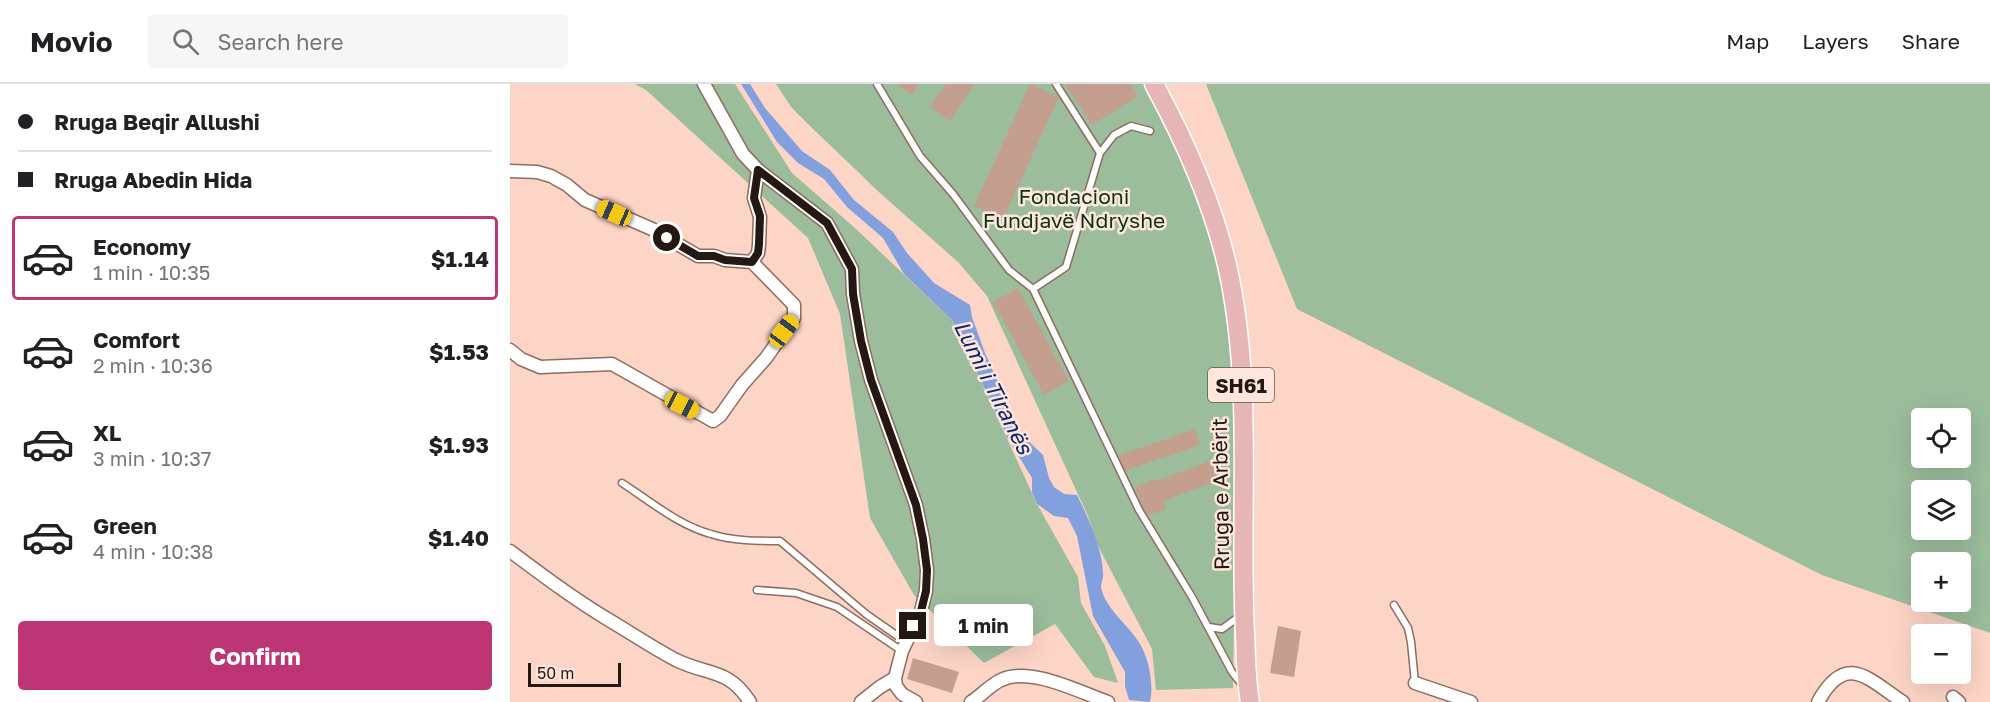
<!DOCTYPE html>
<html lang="en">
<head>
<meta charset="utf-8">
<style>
	body { margin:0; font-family:"Golos Text",sans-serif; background:#f6f6f6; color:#202124; height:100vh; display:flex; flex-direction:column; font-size:22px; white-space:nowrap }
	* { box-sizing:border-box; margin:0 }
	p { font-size:20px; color:#757577 }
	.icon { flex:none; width:33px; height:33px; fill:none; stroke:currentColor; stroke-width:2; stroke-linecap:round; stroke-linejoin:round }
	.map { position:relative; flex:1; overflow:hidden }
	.side { display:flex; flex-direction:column; background:#fff; width:510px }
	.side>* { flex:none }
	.guide { display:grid; align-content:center; height:132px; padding:0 18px; background:#fff }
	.controls { position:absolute; left:1401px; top:324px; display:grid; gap:12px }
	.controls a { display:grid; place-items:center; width:60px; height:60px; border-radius:6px; background:#fff; box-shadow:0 6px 24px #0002; font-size:30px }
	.scale { position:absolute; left:18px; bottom:15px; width:93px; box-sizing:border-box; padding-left:6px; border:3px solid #251712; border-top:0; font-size:16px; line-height:21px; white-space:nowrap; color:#251712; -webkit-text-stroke:4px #ffe6dd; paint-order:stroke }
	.end { position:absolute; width:27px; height:27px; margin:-14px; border:8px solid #251712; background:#fff; box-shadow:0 0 0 3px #fff }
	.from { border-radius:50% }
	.bubble { position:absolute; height:42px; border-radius:6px; background:#fff; box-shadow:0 6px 24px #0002; font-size:20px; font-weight:700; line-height:42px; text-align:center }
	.car { position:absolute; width:18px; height:36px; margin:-18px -9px; border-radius:8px; box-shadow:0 0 4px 2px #0007; background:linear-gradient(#f5c518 24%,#345 0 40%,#f5c518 0 76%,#345 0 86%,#f5c518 0) }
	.guide b { display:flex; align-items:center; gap:21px; height:57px; font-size:22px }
	.guide b+b { border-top:2px solid #e0e0e0 }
	.guide i { width:15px; height:15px; background:#202124 }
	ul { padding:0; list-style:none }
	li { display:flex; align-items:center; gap:18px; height:84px; margin:0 12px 9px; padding:0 6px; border:3px solid transparent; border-radius:6px }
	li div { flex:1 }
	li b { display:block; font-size:22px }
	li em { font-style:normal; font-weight:700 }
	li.current { border-color:#bd3575 }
	li>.icon { width:54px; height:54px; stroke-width:1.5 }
	.primary-button { display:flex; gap:12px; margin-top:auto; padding:12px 18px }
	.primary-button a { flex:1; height:69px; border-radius:6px; background:#bd3575; color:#fff; font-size:24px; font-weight:700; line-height:69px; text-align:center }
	header { display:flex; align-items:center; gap:36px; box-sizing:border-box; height:84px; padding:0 30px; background:#fff; border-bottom:2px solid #e0e0e0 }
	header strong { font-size:28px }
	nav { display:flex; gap:33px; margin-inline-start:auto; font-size:21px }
	.search { width:420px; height:54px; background:#f6f6f6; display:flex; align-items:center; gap:15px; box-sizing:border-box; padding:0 21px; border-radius:6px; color:#757577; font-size:22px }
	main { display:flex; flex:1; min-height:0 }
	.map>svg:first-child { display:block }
	.green { fill:#9bbd9c; fill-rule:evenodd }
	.water { fill:#83a0de }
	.building { fill:#c49e8f }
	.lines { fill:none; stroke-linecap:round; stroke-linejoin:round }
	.lane-casing { stroke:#906c5f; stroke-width:9 }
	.street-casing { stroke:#906c5f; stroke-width:15 }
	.primary-casing { stroke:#fff; stroke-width:21 }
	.lane { stroke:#fff; stroke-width:6 }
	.street { stroke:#fff; stroke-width:12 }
	.primary { stroke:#e6b5b5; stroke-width:18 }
	.route { stroke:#251712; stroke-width:8 }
	.labels { text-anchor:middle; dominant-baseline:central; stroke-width:5; stroke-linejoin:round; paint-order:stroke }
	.shield { fill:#ffe6dd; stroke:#66554f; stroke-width:1.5 }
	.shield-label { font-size:20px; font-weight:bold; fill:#251712 }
	.park-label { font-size:21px; fill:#0b3512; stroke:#ffe6dd }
	.street-label { font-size:21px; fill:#251712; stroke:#ffe6dd }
	.water-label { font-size:22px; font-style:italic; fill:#0e266d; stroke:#ffe6dd }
</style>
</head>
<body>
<header>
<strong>Movio</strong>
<div class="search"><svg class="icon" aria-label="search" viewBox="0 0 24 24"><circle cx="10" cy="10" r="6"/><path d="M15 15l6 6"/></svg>Search here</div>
<nav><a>Map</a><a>Layers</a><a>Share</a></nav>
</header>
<main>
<section class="side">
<div class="guide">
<b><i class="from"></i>Rruga Beqir Allushi</b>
<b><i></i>Rruga Abedin Hida</b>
</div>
<ul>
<li class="current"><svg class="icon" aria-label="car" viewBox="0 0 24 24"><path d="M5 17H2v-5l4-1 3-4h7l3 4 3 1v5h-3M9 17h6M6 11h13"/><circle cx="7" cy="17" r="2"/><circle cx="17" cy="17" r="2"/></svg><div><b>Economy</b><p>1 min · 10:35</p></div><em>$1.14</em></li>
<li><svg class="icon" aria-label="car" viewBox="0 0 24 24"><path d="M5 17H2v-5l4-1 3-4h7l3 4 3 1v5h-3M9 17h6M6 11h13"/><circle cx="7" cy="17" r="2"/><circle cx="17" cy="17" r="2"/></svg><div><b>Comfort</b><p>2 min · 10:36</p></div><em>$1.53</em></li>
<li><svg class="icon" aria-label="car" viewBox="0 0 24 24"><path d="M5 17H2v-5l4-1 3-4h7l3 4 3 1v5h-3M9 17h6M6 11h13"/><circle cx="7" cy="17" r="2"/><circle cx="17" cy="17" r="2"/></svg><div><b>XL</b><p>3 min · 10:37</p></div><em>$1.93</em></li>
<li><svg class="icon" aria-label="car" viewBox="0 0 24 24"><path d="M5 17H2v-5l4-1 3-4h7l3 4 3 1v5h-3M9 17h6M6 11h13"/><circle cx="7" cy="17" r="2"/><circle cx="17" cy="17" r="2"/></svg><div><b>Green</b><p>4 min · 10:38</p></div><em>$1.40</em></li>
</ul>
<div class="primary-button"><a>Confirm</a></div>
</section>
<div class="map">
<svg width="1480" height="618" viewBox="0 0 1480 618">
	<rect width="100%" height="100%" fill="#fdd5c6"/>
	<!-- green -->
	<path class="green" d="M125 0H225L282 89 345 144 443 237 527 420 568 493 571 519 595 562 608 599 584 593 545 540 474 579 404 511 360 434 330 230 298 154 136 6Z
		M266 0H643L710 173 725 287 726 381 723 604 646 606 642 565 587 460 578 432 477 212 448 178 370 109 300 42 281 23Z
		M696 0H1480V549L1312 491 787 225ZM1450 334V374H1412V334ZM1450 406V446H1412V406ZM1412 478H1450V518H1412Z"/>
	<!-- water -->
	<path class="water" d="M231 0H240L255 24 292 67 320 86 344 116 383 148 397 169 424 199 460 221 462 233 475 269 511 350 533 371 539 394 544 403 554 410 567 411C577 431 593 466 593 489 594 493 591 498 591 503 595 525 619 541 630 560 639 575 644 601 640 618L619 616 615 602V588L583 532 567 452 558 434 544 432 527 420 522 408V394L498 355 443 237 394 190 373 154 337 123 314 95 288 79 267 58Z"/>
	<!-- building -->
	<path class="building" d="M386 0H409L402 11Z
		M436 0H465L440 37 420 23Z
		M520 0 549 13 493 135 464 122Z
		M555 0H621L628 12 582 41Z
		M508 204 559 297 534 311 483 218Z
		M685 345 690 361 614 387 609 371Z
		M703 376 710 396 653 417 656 425 636 432 625 403 645 395 646 397Z
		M768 542 791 547 784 593 760 589Z
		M403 574 449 588 442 609 397 595Z"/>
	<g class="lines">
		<!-- lane casing -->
		<g class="lane-casing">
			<path id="lane" d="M367 0 410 72 443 110 499 186 523 205
				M546 0 590 69
				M640 47 621 42 604 51 590 69 556 183 523 205 629 426 682 513 722 588 733 602
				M112 399C140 417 168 441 201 450 222 457 248 457 270 457L356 530 396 558
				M247 506 286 509 327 523 392 567
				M884 521 898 544 901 558 905 599
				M699 543 712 545 730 532"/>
		</g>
		<!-- street casing -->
		<g class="street-casing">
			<path id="street" d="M194 0 233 70 248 86 317 139 342 185 343 210 351 257 361 296 406 421 413 455 417 486 416 507 411 527 392 567 385 594 386 602 392 610 406 618
				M0 87 27 88 41 92 57 101 75 116 142 145 188 172H204L215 176 242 178 248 169 249 161 250 133 244 114 248 86
				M0 266 11 275 30 283 102 280 203 337 210 332 232 301 256 274 284 234V221L242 178
				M0 467C32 491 64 515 99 536 121 549 143 564 166 576 199 592 218 584 240 618
				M905 599 961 618
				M1443 613 1449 618
				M351 618 370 603 385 594
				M461 618C471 612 480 601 491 596 520 582 569 608 598 618
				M1308 618C1336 567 1358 595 1393 618"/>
		</g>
		<!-- primary casing -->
		<g class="primary-casing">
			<path id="primary" d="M644 0C676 59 707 129 720 195 743 310 729 433 735 550 736 572 736 596 740 618"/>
		</g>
		<!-- lane -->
		<use href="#lane" class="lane"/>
		<!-- street -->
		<use href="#street" class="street"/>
		<!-- primary -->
		<use href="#primary" class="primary"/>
	</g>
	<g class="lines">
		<!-- route -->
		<path class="route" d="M157 154 188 172H204L215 176 242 178 248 169 249 160 250 132 244 114 248 86 317 139 342 185 343 210 351 257 361 296 406 421 413 455 417 486 416 507 411 527 403 542"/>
	</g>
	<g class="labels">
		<!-- shield labels -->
		<rect class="shield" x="698" y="284" width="66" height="34" rx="4.5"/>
		<g class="shield-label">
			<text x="731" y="301">SH61</text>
		</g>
		<!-- park labels -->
		<g class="park-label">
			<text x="564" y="112">Fondacioni<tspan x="564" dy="24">Fundjavë Ndryshe</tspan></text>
		</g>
		<!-- street labels -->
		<g class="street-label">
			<text transform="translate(710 410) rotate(-91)">Rruga e Arbërit</text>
		</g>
		<!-- water labels -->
		<g class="water-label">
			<text transform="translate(484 303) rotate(63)">Lumi i Tiranës</text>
		</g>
	</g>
</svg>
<div class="controls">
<a><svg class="icon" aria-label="locate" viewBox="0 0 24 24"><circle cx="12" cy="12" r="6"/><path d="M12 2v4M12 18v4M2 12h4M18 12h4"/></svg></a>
<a><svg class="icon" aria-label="layers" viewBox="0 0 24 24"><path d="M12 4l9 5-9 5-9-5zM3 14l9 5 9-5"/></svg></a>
<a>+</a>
<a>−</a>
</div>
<div class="scale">50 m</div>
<i class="end from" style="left:157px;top:154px"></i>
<i class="end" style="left:403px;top:542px"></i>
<div class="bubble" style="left:424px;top:520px;width:99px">1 min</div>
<i class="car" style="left:104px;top:129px;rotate:294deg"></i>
<i class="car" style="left:274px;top:247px;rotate:37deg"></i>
<i class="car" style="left:172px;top:321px;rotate:117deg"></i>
</div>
</main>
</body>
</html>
